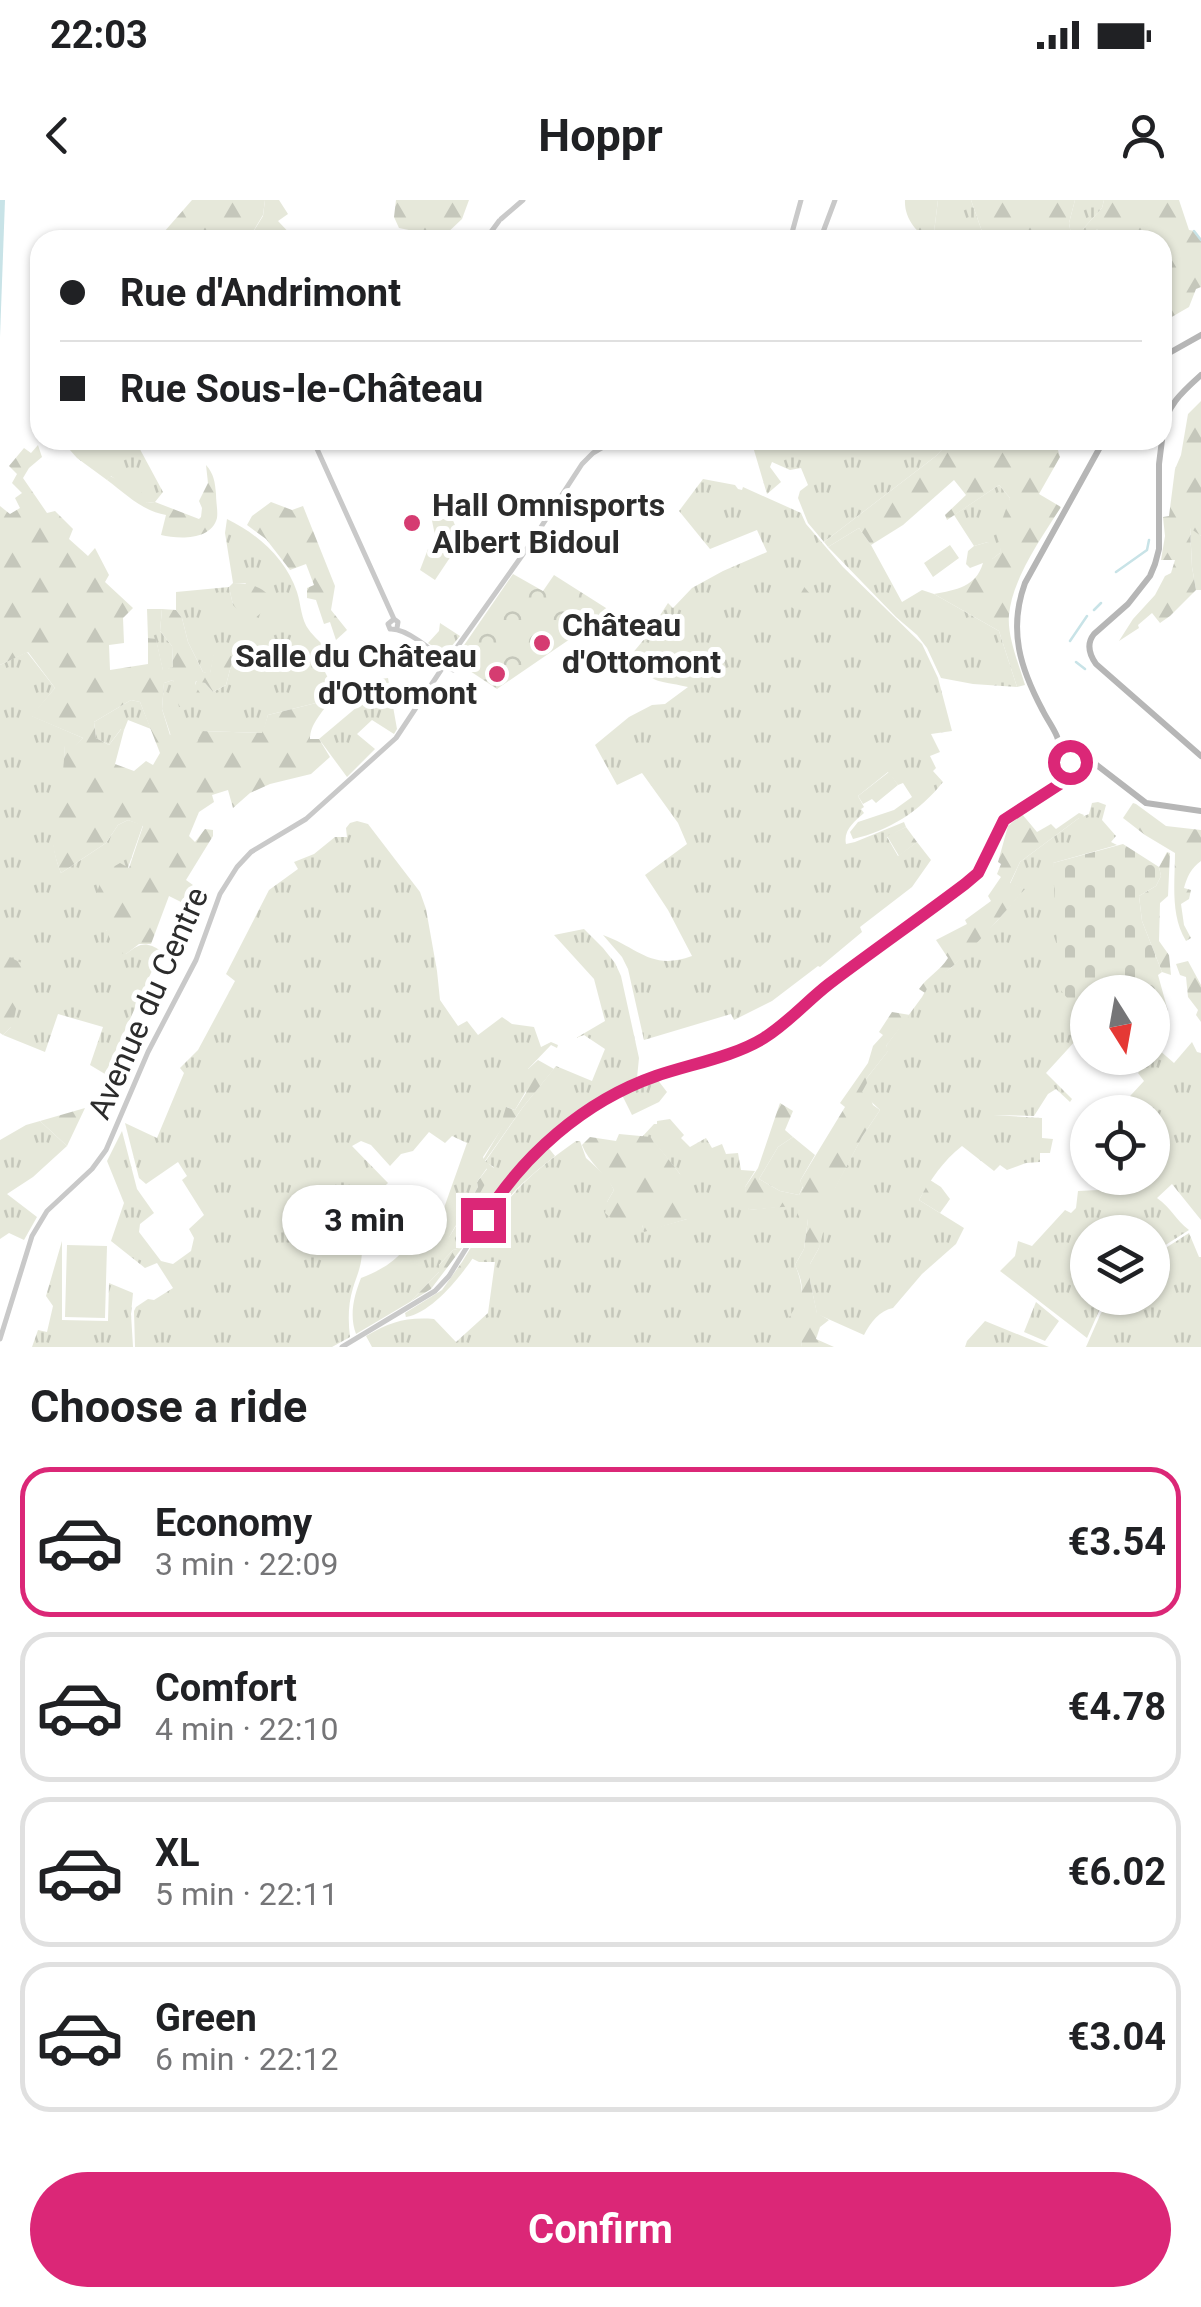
<!DOCTYPE html>
<html lang="en">
<head>
<meta charset="utf-8">
<style>
	body { margin:0; font-family:Roboto,sans-serif; background:#f2f2f2; color:#202124; height:100vh; display:flex; flex-direction:column; font-size:38px; white-space:nowrap }
	* { box-sizing:border-box; margin:0 }
	p { font-size:32px; color:#757577 }
	.icon { flex:none; width:55px; height:55px; fill:none; stroke:currentColor; stroke-width:2; stroke-linecap:round; stroke-linejoin:round }
	.map { position:relative; height:1147px; overflow:hidden }
	.details { display:flex; flex-direction:column; background:#fff; flex:1 }
	.details>* { flex:none }
	.guide { position:absolute; left:30px; top:30px; width:1142px; height:220px; border-radius:30px; box-shadow:0 2px 8px #0004; display:grid; align-content:center; height:220px; padding:0 30px; background:#fff }
	.needle { width:65px; rotate:169deg }
	.controls { position:absolute; left:1070px; top:775px; display:grid; gap:20px }
	.controls a { display:grid; place-items:center; width:100px; height:100px; border-radius:50%; background:#fff; box-shadow:0 2px 8px #0004; font-size:50px }
	.end { position:absolute; width:45px; height:45px; margin:-22px; border:12px solid #db2777; background:#fff; box-shadow:0 0 0 5px #fff }
	.from { border-radius:50% }
	.bubble { position:absolute; height:70px; border-radius:35px; background:#fff; box-shadow:0 2px 8px #0004; font-size:32px; font-weight:700; line-height:70px; text-align:center }
	.guide b { display:flex; align-items:center; gap:35px; height:95px; font-size:38px }
	.guide b+b { border-top:2px solid #e0e0e0 }
	.guide i { width:25px; height:25px; background:#202124 }
	ul { padding:0; list-style:none }
	li { display:flex; align-items:center; gap:30px; height:150px; margin:0 20px 15px; padding:0 10px; border:5px solid #e0e0e0; border-radius:30px }
	li div { flex:1 }
	li b { display:block; font-size:38px }
	li em { font-style:normal; font-weight:700 }
	li.on { border-color:#db2777 }
	li>.icon { width:90px; height:90px; stroke-width:1.5 }
	h2 { padding:0 30px; font-size:45px; line-height:120px }
	.cta { display:flex; gap:20px; margin-top:auto; padding:20px 30px }
	.cta a { flex:1; height:115px; border-radius:60px; background:#db2777; color:#fff; font-size:40px; font-weight:700; line-height:115px; text-align:center }
	.status { display:flex; justify-content:space-between; align-items:center; height:70px; padding:0 50px; background:#fff; direction:ltr }
	.status svg { height:28px; fill:currentColor }
	header { display:flex; justify-content:space-between; align-items:center; height:130px; padding:0 30px; background:#fff; font-size:45px; font-weight:700 }
	.map>svg:first-child { display:block }
	.grass { fill:url(#grass-tufts) }
	.forest { fill:url(#forest-firs); fill-rule:evenodd }
	.cemetery { fill:url(#cemetery-stones) }
	.park { fill:url(#park-crowns) }
	.garden { fill:#e6e8da }
	.water { fill:#c8e3e7 }
	.lines { fill:none; stroke-linecap:round; stroke-linejoin:round }
	.stream { stroke:#c8e3e7; stroke-width:2.5 }
	.tertiary { stroke:#c9c9c9; stroke-width:5 }
	.secondary { stroke:#b6b6b6; stroke-width:6 }
	.route { stroke:#db2777; stroke-width:12 }
	.poi-dot { fill:#d53c71; stroke:#fff; stroke-width:4 }
	.labels { text-anchor:middle; dominant-baseline:central; stroke-width:10; stroke-linejoin:round; paint-order:stroke }
	.poi-label { font-size:32px; font-weight:bold; fill:#2c2c2c; stroke:#fff; text-anchor:start }
	.street-label { font-size:32px; fill:#2c2c2c; stroke:#fff }
</style>
</head>
<body>
<div class="status"><b>22:03</b><svg viewBox="0 0 49 12"><path d="M0 12V9h3v3zM5 12V6h3v6zM10 12V3h3v9zM15 12V0h3v12zM26 1h20v11H26zM47 4h2v5h-2z"/></svg></div>
<header><svg class="icon" aria-label="back" viewBox="0 0 24 24"><path d="M15 5l-7 7 7 7"/></svg>Hoppr<svg class="icon" aria-label="person" viewBox="0 0 24 24"><circle cx="12" cy="8" r="4"/><path d="M4 21q1-7 8-7t8 7"/></svg></header>
<div class="map">
<svg width="1201" height="1147" viewBox="0 0 1201 1147">
	<defs>
		<pattern id="grass-tufts" width="24" height="20" patternUnits="userSpaceOnUse" patternTransform="scale(2.5)"><rect width="24" height="20" fill="#e6e8da"/><path d="M3 7l-1-3M5 7V3M7 7l1-3M15 17l-1-3M17 17v-4M19 17l1-3" fill="none" stroke="#c5c7bb"/></pattern>
		<pattern id="forest-firs" width="22" height="20" patternUnits="userSpaceOnUse" patternTransform="scale(2.5)"><rect width="22" height="20" fill="#e6e8da"/><path d="M5 1l3.5 6h-7zM16 11l3.5 6h-7z" fill="#c5c7bb"/></pattern>
		<pattern id="cemetery-stones" width="16" height="16" patternUnits="userSpaceOnUse" patternTransform="scale(2.5)"><rect width="16" height="16" fill="#e6e8da"/><path d="M2 7V4a2 2 0 0 1 4 0v3zM10 15v-3a2 2 0 0 1 4 0v3z" fill="#c5c7bb"/></pattern>
		<pattern id="park-crowns" width="20" height="18" patternUnits="userSpaceOnUse" patternTransform="scale(2.5)"><rect width="20" height="18" fill="#e6e8da"/><path d="M2 6a3 3 0 1 1 6 0M12 15a3 3 0 1 1 6 0" fill="none" stroke="#c5c7bb"/></pattern>
	</defs>
	<rect width="100%" height="100%" fill="#fff"/>
	<!-- grass -->
	<path class="grass" d="M265 0H279L288 14 278 21 296 40H248L263 16Z
		M938 0H971L985 40H933Z
		M1075 0H1104L1102 8 1083 29H1096L1119 40H1072L1069 23Z
		M61 240H75L78 250 92 246V240H135L163 292 155 302 147 303 111 276 107 280 77 258Z
		M751 240H951L936 256 824 342 808 323 798 298 800 291 808 285 801 268 790 270 772 262 770 267 781 282 767 294Z
		M703 279 735 285 738 289 742 290 743 287 801 313 806 324 843 367 922 444 938 478 952 531 931 534 940 552 930 556 936 568 933 571 943 582C920 611 889 631 853 639L850 632 858 622 894 610 912 597 903 583 898 585 888 572 858 596 864 607 861 609 864 613C855 621 843 630 846 644L855 642 904 622 906 627 887 637 898 656 917 642 931 660 912 687 860 727 862 732 820 767 818 766 772 801 734 820 731 814 644 840 628 769 622 757 603 735C639 748 651 771 692 756L668 710 645 675 687 644 678 623 642 573 617 585 595 545 629 517 652 505 665 504 688 487C653 479 655 486 631 455L646 437 668 403 673 408 692 388 723 371 767 352 757 330 710 349 679 311Z
		M999 285 1010 298 1000 353 991 360 988 342 974 346 954 315Z
		M227 319C258 334 286 359 297 392 301 404 301 420 309 430 313 436 320 441 325 448L323 468 335 492 332 499 268 515 263 533 201 531 198 545 171 536 162 509 164 483 173 480 177 489 195 485 197 480 205 483 213 492 226 485 233 458 216 445 210 474 203 472 188 442 182 418 176 410V392L229 387 233 405 246 383H233L225 333Z
		M1190 326 1201 336V390H1196L1192 367Z
		M859 328 871 345 902 402 922 390 934 394 999 431 1017 487 973 484 941 478 927 448 917 435 896 417 828 347Z
		M147 409H162L160 431 172 446 173 467 163 471 156 440 148 438Z
		M440 423 460 436 446 453 441 452 428 443 439 431Z
		M27 452 55 488 32 516 83 538 72 549 64 546C68 595 40 621 61 673L106 643 118 625 128 620 143 625 106 730 126 754C140 743 146 741 161 751L105 874 90 865 103 827 58 814 45 852 3 835 11 827 0 761V465Z
		M388 478 397 529 394 534 372 520 357 534 375 549 347 577 319 539 357 507 349 483Z
		M131 500 140 502 151 529 128 520 124 530 121 529 109 545 96 538 94 522Z
		M1098 602 1106 605 1102 620 1116 636 1111 642 1117 645 1053 663 1088 827 1046 873 1072 899 1070 902 1056 889 1048 894 1034 916 993 915 1042 918V938L1053 939 1050 953H1040V962L1026 963 1007 970 1000 965 994 971 962 946C943 961 931 979 919 1000L964 1028 956 1044 922 1074 893 1108C880 1110 870 1123 864 1135L817 1114 810 1081V1064L819 1048 823 1010 862 937 880 910 861 892 866 879 888 851 886 846 922 797 932 779 951 768 997 721 1024 689 1010 684 1020 662 1079 618 1089 614 1092 603Z
		M357 621 368 624 420 692 426 709 437 771 440 800 458 826 467 821 478 835 502 817 512 824 534 827 541 847 551 842 558 845 557 848 551 845 528 869 537 872 515 910 507 907 505 924 483 957 487 968 477 982 478 987 448 1039 494 967 485 962 523 907 556 866 592 881 605 849 584 835 576 838 605 821 594 779 554 735 584 729 603 748 615 763 621 776 639 858 637 878C621 890 601 898 583 909 528 946 495 991 462 1048L453 1050 439 1065V1072L410 1102 356 1134C349 1115 354 1096 361 1078 397 1064 401 1053 425 1024L439 1022 467 943 452 936 445 943 429 932 413 951 401 954 390 966 371 945 361 941 352 946 388 983 356 1013 367 1026 386 1010 383 1030 362 1048C362 1066 358 1072 353 1088 348 1104 348 1121 350 1137L332 1147H135L134 1111 136 1107 148 1099 154 1100 173 1088 157 1063 145 1068 111 1041 124 1003 107 961 122 931 137 989 154 1013 140 1024 139 1032 161 1061 173 1064 191 1051 194 1038 189 1029 204 1015 182 980 187 976 178 962 146 984 139 978 125 923 157 938 184 873 180 868 198 850 235 781 226 774 269 690 298 669 294 662 314 654 335 637H347L346 628 350 623Z
		M1192 842 1197 852 1201 853V1020L1172 984 1157 998C1172 1009 1175 1019 1189 1030L1153 1053 1152 1032H1088V1098H1112L1099 1111 1087 1138 1000 1071 1015 1056 1018 1041 1032 1046 1065 1010 1071 1013 1076 1008 1078 991 1099 990 1117 978H1152V912H1107L1099 904 1104 899 1118 909 1144 881 1138 873 1159 850 1174 863Z
		M657 879 667 892 659 902 632 915 622 895 638 886 639 888 645 886 644 883Z
		M670 919 684 935 681 938 690 947 706 938 712 948 722 944 726 954 738 953 741 970 755 971 745 987 749 1010 794 1005 808 1019 804 1049 795 1065C808 1092 798 1119 802 1147H372L366 1136C391 1122 405 1117 434 1119L456 1142 488 1113 495 1062H479L471 1058C486 1040 495 1016 510 998 528 976 552 958 576 941H580L586 958 607 977 614 990 607 1002 642 1025 644 1031 687 1019 680 974 651 938 642 937 654 924H657V921Z
		M40 921 67 946 33 977 7 994 37 1017 24 1040 9 1033 0 1039V940L26 925Z
		M793 937 815 955 800 981 803 986 799 995 780 991 759 979 778 947Z
		M1189 1033 1199 1057H1201V1147H1086L1101 1113 1114 1098H1152L1153 1056Z
		M62 1041V1120L108 1121 109 1083 133 1093 131 1114 133 1147H32L38 1130 47 1132 53 1106 46 1096Z
		M1036 1102 1059 1121 1045 1141 1024 1132Z
		M985 1121 1049 1147H965L967 1141Z"/>
	<!-- forest -->
	<path class="forest" d="M192 0H265L263 15 248 40H157Z
		M396 0H469L462 19 443 37 399 28 394 17Z
		M905 0H938L933 40C917 35 904 18 905 0Z
		M971 0H1075L1069 23 1072 40H985Z
		M1104 0H1179L1189 30 1194 31 1201 40V87L1196 89 1189 107 1163 122 1162 40H1119L1096 29 1082 30 1102 8Z
		M1201 201V336L1190 328 1192 367 1196 390 1170 416 1160 423 1152 413 1138 425 1139 428 1119 441 1133 419 1155 395 1165 376 1171 373 1175 360H1161L1165 336 1163 317 1169 316 1175 269 1181 255 1188 214Z
		M951 240H1055L1060 257 1039 294 1061 307C1042 337 1012 379 1009 415 1007 437 1019 464 1025 485L1017 487 999 431 934 394C956 390 976 387 983 363L970 368 966 364 968 351 974 346 988 342 992 350V359L1000 353 1001 338 998 331 1010 298 999 285 947 320 945 315 966 295 954 280 903 325 871 345 859 328 828 347 824 342 936 256Z
		M38 245 42 257 29 268 23 278 47 313 55 311 73 329 69 339 88 356 95 348 109 375 105 382 133 408 123 418 124 443 109 445 110 470 148 464V438L156 439 163 470 173 467 172 446 160 431 162 409 176 410 182 418 188 442 203 472 210 473 215 445H220L233 458 226 485 213 492 205 483 196 481 195 485 200 493 194 504 179 507 173 480 164 483 162 509 170 535 175 530 189 532 197 543 201 531 262 533 268 515 332 499C323 511 310 524 310 539H319L330 557 311 574 270 584 250 593 233 608 228 590 212 595 214 602 199 612 189 636 195 642 205 629 213 630V636L186 680 193 685 181 702 169 696 151 744H139L126 754 116 752 106 730 95 720 93 706 103 673 120 663 129 668 143 626 128 620 118 625 106 643 61 673C54 656 50 637 53 617 57 592 66 571 64 545L72 548 83 538 31 516 55 488 28 452 0 465V306L10 314 20 308 15 298 22 293 12 283 17 274 9 266 24 248 31 253ZM131 500 140 502 160 553 153 565 146 561 134 571 115 564 124 530 122 528 109 545 96 538 94 522Z
		M206 265C214 274 215 282 216 294 216 302 218 311 217 318 211 341 178 339 161 335L166 315C142 311 126 294 107 280L110 276 140 290 147 303 155 302 199 319 201 317 202 308 199 301 208 283Z
		M271 302 292 310 303 306 335 386 331 410 347 430 336 440 330 422 324 424 316 400 307 398V388L314 385 306 364 290 370 266 339 247 325 252 316Z
		M785 382H800L811 395 794 409 786 401Z
		M233 383C252 383 263 387 275 402L250 422 233 405 229 387Z
		M1133 603 1136 604 1166 626 1201 630V661C1191 668 1187 677 1184 688L1191 690 1189 699 1181 704 1184 725 1191 738 1186 741C1170 715 1175 682 1175 653L1145 635 1123 618Z
		M1079 613 1084 615 1082 618H1079L1020 662 1010 683 1025 689C1002 715 979 743 953 766 940 778 934 774 925 793L919 789C928 776 940 771 948 758L936 740 967 724 965 720 991 701 988 696 1001 677 997 674 1001 664 998 662 1008 626 1022 614 1037 632 1051 624 1056 629Z
		M906 627 917 642 899 656 887 636Z
		M1167 652 1170 653 1168 696 1160 703 1159 741 1169 755 1171 775 1162 772 1142 721 1139 696 1156 686 1161 676 1159 667Z
		M4 754 25 765 14 819 11 827 3 835 0 833V761Z
		M1188 761 1201 785V822L1196 815 1198 810 1188 797 1186 777 1180 775 1176 764Z
		M892 812 910 815 886 846 889 850 866 879 867 883 862 892 871 900 873 905 880 910 862 937 824 1010 828 1014 819 1048 810 1064V1081L817 1113 829 1120 820 1127 816 1139 834 1147H802L801 1140H794L788 1119C802 1097 807 1091 795 1065L804 1049 808 1019H800L794 1006 749 1010 746 1004 745 987 758 968 780 903 793 911 785 930 793 937 778 947 759 979 780 991 799 995 803 987 800 981 845 907 840 903 868 863 873 846 883 835 879 832Z
		M538 860 554 869 523 907 485 961 494 968 455 1038 450 1041 448 1040 478 987 477 982 487 969 481 963 504 924 503 917 506 907 515 910 526 893 525 886 536 873 527 870Z
		M85 908 67 946 40 921Z
		M619 934 651 937 680 974 687 978V1019L644 1032 642 1025 620 1026 605 1013 607 1002 614 990C605 973 589 963 582 945L590 937 616 941Z
		M547 946 555 956C539 969 521 983 508 999 499 1012 492 1027 484 1041 469 1066 436 1112 406 1117L405 1113 442 1090 462 1062 505 992 523 969Z
		M930 980 941 987 950 999 940 1013 919 1000Z
		M462 1048 431 1089 410 1102 439 1072V1065L453 1050Z"/>
	<!-- cemetery -->
	<path class="cemetery" d="M1123 644 1159 667 1161 676 1156 686 1139 696 1142 721 1162 772 1158 775 1168 811 1153 819 1152 792H1088L1087 819 1085 820 1059 788 1053 663Z"/>
	<!-- park -->
	<path class="park" d="M447 306 457 330 451 342 457 347 435 380 420 370 428 349 439 350 442 348V344L436 340 430 311 434 312Z
		M513 374 543 391 554 375 606 408 608 413 497 489 464 467 458 454Z"/>
	<!-- garden -->
	<path class="garden" d="M950 345 959 358 933 377 924 363Z
		M889 572 898 585 876 603 872 599 863 604 858 596Z
		M67 1045 107 1046 105 1118 65 1117Z"/>
	<!-- water -->
	<path class="water" d="M0 0H5L0 137Z"/>
	<g class="lines">
		<!-- stream -->
		<path class="stream" d="M1194 31 1201 40
			M1116 372 1147 350 1149 340
			M1094 410 1101 403
			M1070 441 1087 416
			M1076 462 1085 469"/>
		<!-- tertiary -->
		<path class="tertiary" d="M501 19 523 0
			M485 40 499 21
			M790 40 801 0
			M820 40 835 0
			M313 240 394 419 398 422 397 428
			M394 419 388 424 390 429C406 428 433 450 445 463
			M450 457 526 350 582 264 593 253 615 240
			M457 459 453 456 447 458 445 463 447 468 453 470 457 467C460 461 456 454 459 447
			M0 1139 32 1036 47 1011 92 969 106 950 148 852 196 760 220 694 237 667 251 652 306 619 396 538 445 464
			M342 1147 435 1091 449 1076 493 1005 508 984 539 949 566 926 609 898 638 883 738 850 764 838 827 786 975 676 1007 618 1062 583 1079 567 1094 565"/>
		<!-- secondary -->
		<path class="secondary" d="M1162 157 1201 135
			M1162 233C1166 206 1182 192 1201 175
			M1162 240 1159 264V349L1155 364 1150 376 1128 404 1094 434C1086 444 1089 454 1096 464L1201 556
			M1061 544C1066 540 1072 541 1075 546V553
			M1076 549 1146 603 1201 611
			M1092 563 1078 558 1065 557 1060 553C1061 537 1050 525 1043 511 1020 468 1008 430 1025 383L1104 240"/>
	</g>
	<g class="lines">
		<!-- route -->
		<path class="route" d="M483 1020C522 956 584 901 656 876 691 864 733 857 764 838 788 823 807 801 829 784 874 750 920 718 965 684L978 673 1004 620 1066 580 1070 575V562"/>
	</g>
	<!-- markers -->
	<g class="poi-dot">
		<circle cx="412" cy="323" r="10"/>
		<circle cx="542" cy="443" r="10"/>
		<circle cx="497" cy="474" r="10"/>
	</g>
	<g class="labels">
		<!-- poi labels -->
		<g class="poi-label">
			<text x="432" y="305">Hall Omnisports<tspan x="432" dy="37">Albert Bidoul</tspan></text>
			<text x="562" y="425">Château<tspan x="562" dy="37">d'Ottomont</tspan></text>
			<text x="477" y="456" text-anchor="end">Salle du Château<tspan x="477" dy="37">d'Ottomont</tspan></text>
		</g>
		<!-- street labels -->
		<g class="street-label">
			<text transform="translate(148 803) rotate(-66)">Avenue du Centre</text>
		</g>
	</g>
</svg>
<div class="controls">
<a><svg class="needle" viewBox="-14 -14 28 28"><path d="M0-13l5 13h-10z" fill="#e53935"/><path d="M0 13l5-13h-10z" fill="#757577"/></svg></a>
<a><svg class="icon" aria-label="locate" viewBox="0 0 24 24"><circle cx="12" cy="12" r="6"/><path d="M12 2v4M12 18v4M2 12h4M18 12h4"/></svg></a>
<a><svg class="icon" aria-label="layers" viewBox="0 0 24 24"><path d="M12 4l9 5-9 5-9-5zM3 14l9 5 9-5"/></svg></a>
</div>
<i class="end from" style="left:1070px;top:562px"></i>
<i class="end" style="left:483px;top:1020px"></i>
<div class="bubble" style="left:282px;top:985px;width:165px">3 min</div>
<div class="guide">
<b><i class="from"></i>Rue d'Andrimont</b>
<b><i></i>Rue Sous-le-Château</b>
</div>
</div>
<section class="details">
<h2>Choose a ride</h2>
<ul>
<li class="on"><svg class="icon" aria-label="car" viewBox="0 0 24 24"><path d="M5 17H2v-5l4-1 3-4h7l3 4 3 1v5h-3M9 17h6M6 11h13"/><circle cx="7" cy="17" r="2"/><circle cx="17" cy="17" r="2"/></svg><div><b>Economy</b><p>3 min · 22:09</p></div><em>€3.54</em></li>
<li><svg class="icon" aria-label="car" viewBox="0 0 24 24"><path d="M5 17H2v-5l4-1 3-4h7l3 4 3 1v5h-3M9 17h6M6 11h13"/><circle cx="7" cy="17" r="2"/><circle cx="17" cy="17" r="2"/></svg><div><b>Comfort</b><p>4 min · 22:10</p></div><em>€4.78</em></li>
<li><svg class="icon" aria-label="car" viewBox="0 0 24 24"><path d="M5 17H2v-5l4-1 3-4h7l3 4 3 1v5h-3M9 17h6M6 11h13"/><circle cx="7" cy="17" r="2"/><circle cx="17" cy="17" r="2"/></svg><div><b>XL</b><p>5 min · 22:11</p></div><em>€6.02</em></li>
<li><svg class="icon" aria-label="car" viewBox="0 0 24 24"><path d="M5 17H2v-5l4-1 3-4h7l3 4 3 1v5h-3M9 17h6M6 11h13"/><circle cx="7" cy="17" r="2"/><circle cx="17" cy="17" r="2"/></svg><div><b>Green</b><p>6 min · 22:12</p></div><em>€3.04</em></li>
</ul>
<div class="cta"><a>Confirm</a></div>
</section>
</body>
</html>
